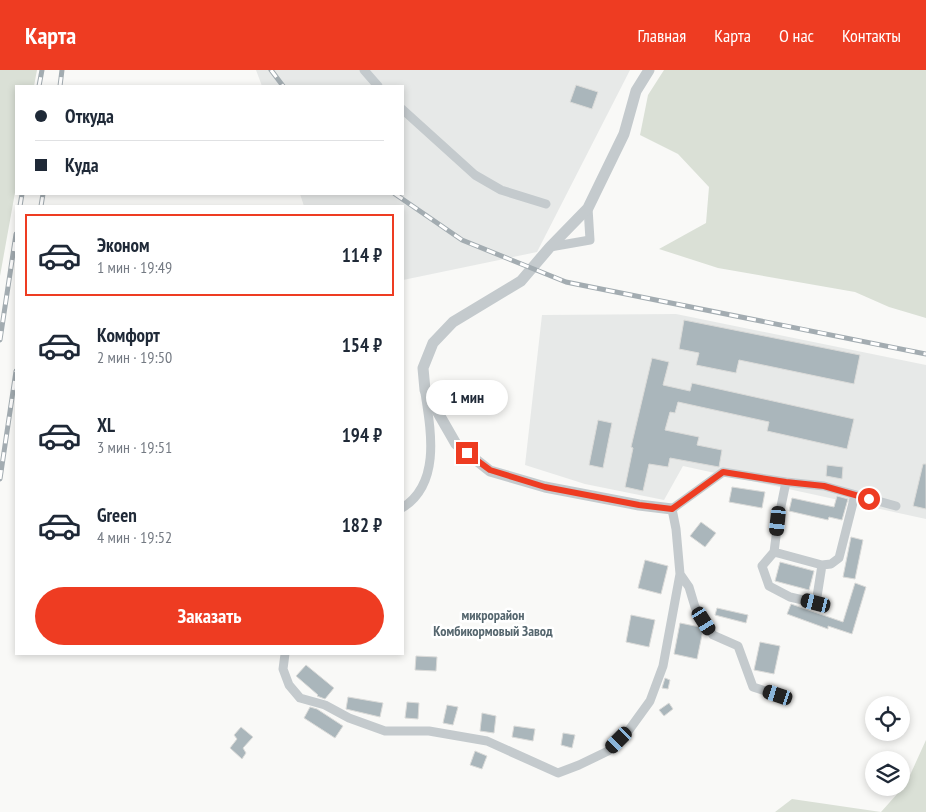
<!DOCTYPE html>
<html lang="ru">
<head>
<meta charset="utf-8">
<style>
	body { margin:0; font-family:"PT Sans Narrow",sans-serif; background:#f6f6f7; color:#1f2937; height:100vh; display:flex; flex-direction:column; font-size:19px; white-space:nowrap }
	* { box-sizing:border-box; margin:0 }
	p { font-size:16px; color:#747a83 }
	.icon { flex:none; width:28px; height:28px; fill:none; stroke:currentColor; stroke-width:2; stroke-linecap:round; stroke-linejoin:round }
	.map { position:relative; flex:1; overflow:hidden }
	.panel { position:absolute; left:15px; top:135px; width:389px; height:450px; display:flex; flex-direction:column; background:#fff; border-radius:0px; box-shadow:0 2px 8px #0003 }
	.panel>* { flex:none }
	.guide { position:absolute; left:15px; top:15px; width:389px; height:110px; border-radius:0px; box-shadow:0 2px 8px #0003; display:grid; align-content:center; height:110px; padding:0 20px; background:#fff }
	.fabs { position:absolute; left:865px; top:626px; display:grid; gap:10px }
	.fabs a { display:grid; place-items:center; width:45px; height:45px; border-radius:50%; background:#fff; box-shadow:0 2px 8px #0003; font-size:25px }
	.end { position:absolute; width:22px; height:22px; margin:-11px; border:6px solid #ee3c22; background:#fff; box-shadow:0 0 0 2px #fff }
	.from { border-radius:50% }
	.bubble { position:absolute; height:35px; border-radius:18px; background:#fff; box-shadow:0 2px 8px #0003; font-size:16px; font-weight:800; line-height:35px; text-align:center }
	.car { position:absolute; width:15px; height:30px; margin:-15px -8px; border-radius:6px; box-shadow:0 0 4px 1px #0007; background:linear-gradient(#222 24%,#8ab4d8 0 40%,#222 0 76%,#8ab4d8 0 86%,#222 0) }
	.guide b { display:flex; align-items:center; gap:18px; height:48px; font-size:19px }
	.guide b+b { border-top:1px solid #e0e1e3 }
	.guide i { width:12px; height:12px; background:#1f2937 }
	ul { padding:9px 0 0; list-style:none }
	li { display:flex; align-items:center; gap:15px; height:82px; margin:0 10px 8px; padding:0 10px; border:2px solid transparent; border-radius:0px }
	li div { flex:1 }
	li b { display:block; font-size:19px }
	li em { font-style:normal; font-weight:800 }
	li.selected { border-color:#ee3c22 }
	li>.icon { width:45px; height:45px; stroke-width:1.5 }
	.cta { display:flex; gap:10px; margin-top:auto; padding:10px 20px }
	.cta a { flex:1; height:58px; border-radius:30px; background:#ee3c22; color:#fff; font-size:20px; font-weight:800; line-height:58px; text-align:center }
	header { display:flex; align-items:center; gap:30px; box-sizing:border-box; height:70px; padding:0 25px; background:#ee3c22; color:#fff }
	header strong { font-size:24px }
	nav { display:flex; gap:28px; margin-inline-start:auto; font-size:18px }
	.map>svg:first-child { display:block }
	.built { fill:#e7e9e8 }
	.green { fill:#dae0d6 }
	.building { fill:#aab6bb; stroke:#dbdbd9 }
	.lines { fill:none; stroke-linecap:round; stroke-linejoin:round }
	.minor { stroke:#c4cacd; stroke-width:9 }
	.tertiary { stroke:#c4cacd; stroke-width:11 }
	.rail-casing { stroke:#a3acb1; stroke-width:5 }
	.rail { stroke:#fff; stroke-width:3; stroke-dasharray:9; stroke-linecap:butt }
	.route { stroke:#ee3c22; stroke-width:6 }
	.labels { text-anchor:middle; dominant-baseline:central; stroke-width:5; stroke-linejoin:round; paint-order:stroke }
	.neighbourhood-label { font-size:14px; font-weight:bold; fill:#55666e; stroke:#fff }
</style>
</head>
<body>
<header>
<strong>Карта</strong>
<nav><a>Главная</a><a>Карта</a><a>О нас</a><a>Контакты</a></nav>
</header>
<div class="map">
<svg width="926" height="742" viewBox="0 0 926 742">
	<rect width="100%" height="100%" fill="#f9f9f7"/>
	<!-- built -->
	<path class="built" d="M256 0H630L537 182 403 210 402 136H304L300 124H402V16H262Z
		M676 244 926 295V449L683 396 664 430 585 414 525 395 542 245Z"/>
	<!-- green -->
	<path class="green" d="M0 0H37L34 16H16V117L0 206Z
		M664 0H926V248L889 237 855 222 718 198 659 179 706 153 709 117 678 84 640 65 648 25Z
		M926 670V742H775L792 729 881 742 906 714Z"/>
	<!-- building -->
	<path class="building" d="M576 15 598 22 592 39 570 32Z
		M684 250 860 285 854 314 739 290 736 303 696 295 699 283 679 279Z
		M652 288 669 292 663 315 690 321 692 313 854 349 847 379 767 361 769 352 678 332 675 343 670 342 665 360 699 367 697 375 722 380 719 397 670 388 668 397 649 394 643 421 625 417 633 378 631 377Z
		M598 350 612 353 603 398 589 395Z
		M923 394H926V439L913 436Z
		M827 395 843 397 842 409 826 406Z
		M732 417 765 422 762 438 729 432Z
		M837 426 848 429 842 450 829 447 828 450 789 441 792 428 834 437Z
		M701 452 716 463 705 477 690 466Z
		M851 467 863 470 855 509 843 507Z
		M645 490 668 496 661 524 638 518Z
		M780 492 814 501 809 520 775 511Z
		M855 513 866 517 852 564 828 556V559L787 544 791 534 843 552Z
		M717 538 748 545 746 553 715 545Z
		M631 545 655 550 649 577 626 572Z
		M680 553 700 557 703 560 697 589 674 584Z
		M760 572 780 576 774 604 754 600Z
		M416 586 437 587 436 601 415 600Z
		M306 595 334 618 325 629 317 626 318 625 296 606Z
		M665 608 670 610 668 619 662 618Z
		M348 627 383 633 380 647 346 639Z
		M407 632 419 633 418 649 405 648Z
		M669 633 673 639 664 646 659 640Z
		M447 635 458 637 453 655 443 653Z
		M310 637 317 639 343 656 335 668 304 648Z
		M482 643 496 646 494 663 480 661Z
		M514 656 535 659 533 671 512 667Z
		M241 657 253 667 243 678 246 683 242 689 230 678 237 669 234 665Z
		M563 663 575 665 572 678 561 675Z
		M475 681 487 686 482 699 470 695Z"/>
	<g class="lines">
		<!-- minor -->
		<path class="minor" d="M364 0 378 16
			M402 39 475 105 501 120 546 134
			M550 177 590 170 588 138
			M402 438C441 414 431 361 425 323
			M774 482 822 495 816 533 790 527 769 516 762 496 774 482 778 451 786 412
			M822 495 831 494 839 488 855 425
			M680 504 689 517 695 537 713 565 738 576 753 617 778 625
			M285 584 283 599 289 615 300 628 325 635 349 648 385 661H429L487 671 558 703 579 695 608 681 629 660 650 631 663 596 680 504 676 459 672 439 723 402 786 412 824 416 896 436"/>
		<!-- tertiary -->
		<path class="tertiary" d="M649 0 636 21 624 64 588 138 550 177 521 211 453 252 433 273 423 298 425 320 456 374 490 401 545 417 639 435 672 439"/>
		<!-- rail casing -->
		<g class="rail-casing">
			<path id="rail" d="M271 0 283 16
				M39 16 42 0
				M60 16 62 0
				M395 124 462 170 566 212 926 284
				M20 136 22 124
				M41 136 43 124
				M0 270 16 164
				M0 409 16 301"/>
		</g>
		<!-- rail -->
		<use href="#rail" class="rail"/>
	</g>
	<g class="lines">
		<!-- route -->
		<path class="route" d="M467 383 490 400 545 417 639 435 672 439 723 402 786 412 824 416 869 429"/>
	</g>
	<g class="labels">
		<!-- neighbourhood labels -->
		<g class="neighbourhood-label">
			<text x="493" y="545">микрорайон<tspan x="493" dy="16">Комбикормовый Завод</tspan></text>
		</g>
	</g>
</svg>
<div class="fabs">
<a><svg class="icon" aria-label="locate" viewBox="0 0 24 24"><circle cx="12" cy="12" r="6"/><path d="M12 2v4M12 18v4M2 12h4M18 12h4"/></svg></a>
<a><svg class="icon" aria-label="layers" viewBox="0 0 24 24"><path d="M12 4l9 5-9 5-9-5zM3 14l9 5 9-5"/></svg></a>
</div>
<i class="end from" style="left:869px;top:429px"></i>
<i class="end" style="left:467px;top:383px"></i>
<div class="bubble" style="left:426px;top:310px;width:82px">1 мин</div>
<i class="car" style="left:778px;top:451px;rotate:186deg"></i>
<i class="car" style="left:816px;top:533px;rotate:284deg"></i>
<i class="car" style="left:704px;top:551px;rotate:148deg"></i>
<i class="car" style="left:778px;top:625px;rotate:288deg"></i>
<i class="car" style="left:619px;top:670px;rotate:225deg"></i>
<div class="guide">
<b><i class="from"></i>Откуда</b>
<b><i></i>Куда</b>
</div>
<section class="panel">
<ul>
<li class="selected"><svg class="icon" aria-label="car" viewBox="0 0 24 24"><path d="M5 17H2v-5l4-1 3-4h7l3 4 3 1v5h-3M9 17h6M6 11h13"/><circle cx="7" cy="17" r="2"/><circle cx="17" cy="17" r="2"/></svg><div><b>Эконом</b><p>1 мин · 19:49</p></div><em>114 ₽</em></li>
<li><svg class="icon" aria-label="car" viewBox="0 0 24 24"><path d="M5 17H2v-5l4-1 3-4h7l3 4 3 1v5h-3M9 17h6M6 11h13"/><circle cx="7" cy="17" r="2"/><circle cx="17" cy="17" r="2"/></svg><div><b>Комфорт</b><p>2 мин · 19:50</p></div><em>154 ₽</em></li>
<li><svg class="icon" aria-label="car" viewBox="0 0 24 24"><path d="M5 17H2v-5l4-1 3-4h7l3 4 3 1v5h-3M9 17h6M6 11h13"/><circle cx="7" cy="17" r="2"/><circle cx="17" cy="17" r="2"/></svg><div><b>XL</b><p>3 мин · 19:51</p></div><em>194 ₽</em></li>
<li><svg class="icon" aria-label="car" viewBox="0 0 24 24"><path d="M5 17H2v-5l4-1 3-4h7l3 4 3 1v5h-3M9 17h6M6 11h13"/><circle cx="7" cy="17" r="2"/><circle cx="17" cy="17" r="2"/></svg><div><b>Green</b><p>4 мин · 19:52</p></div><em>182 ₽</em></li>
</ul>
<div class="cta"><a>Заказать</a></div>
</section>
</div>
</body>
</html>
